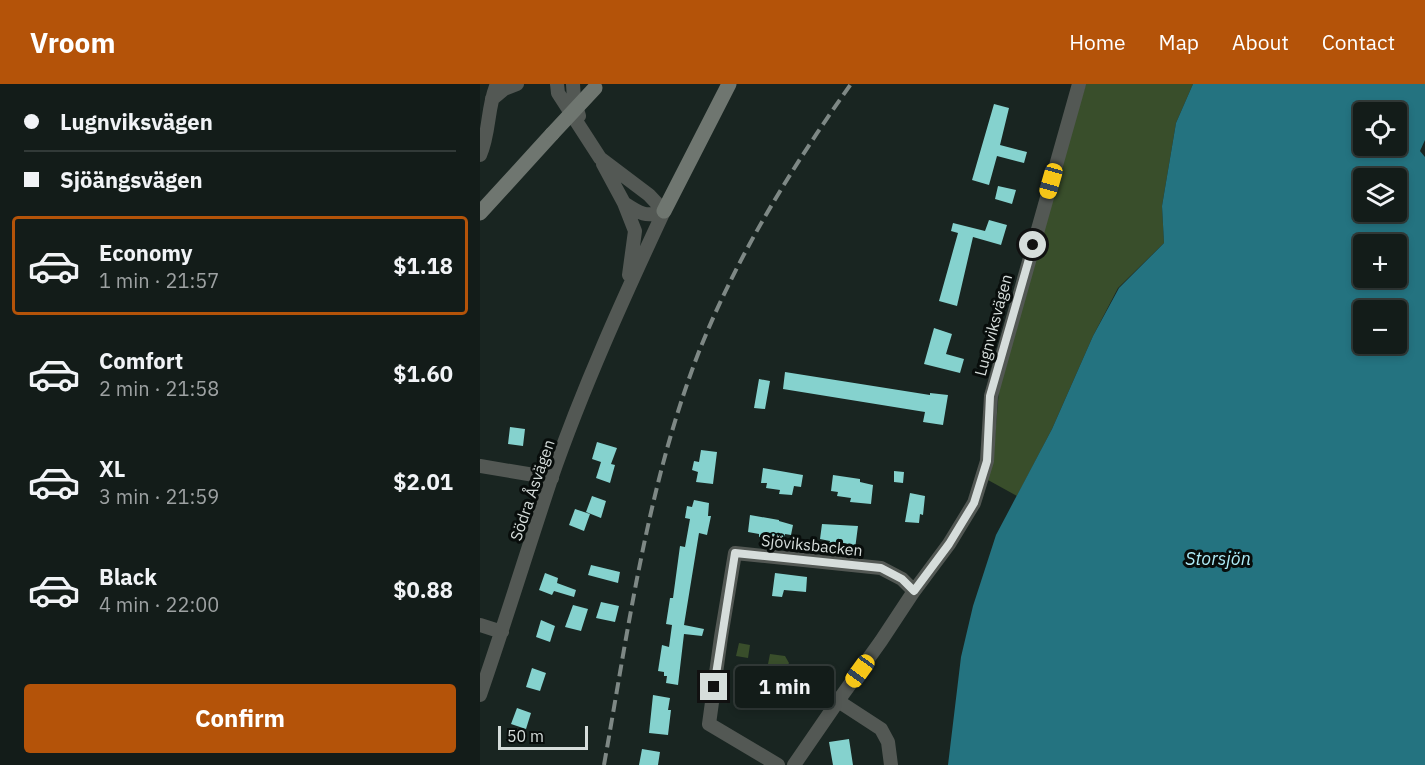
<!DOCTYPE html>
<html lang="en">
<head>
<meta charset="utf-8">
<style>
	body { margin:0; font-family:"IBM Plex Sans",sans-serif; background:#1c2522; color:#f1f3f6; height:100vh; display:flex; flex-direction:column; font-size:22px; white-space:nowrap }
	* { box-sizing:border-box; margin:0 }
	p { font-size:20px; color:#9da1a2 }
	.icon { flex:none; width:33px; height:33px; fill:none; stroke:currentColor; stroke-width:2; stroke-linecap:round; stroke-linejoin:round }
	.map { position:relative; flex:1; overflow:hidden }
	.panel { display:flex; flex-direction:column; background:#131c19; width:480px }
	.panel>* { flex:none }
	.guide { display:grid; align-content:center; height:132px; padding:0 24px; background:#131c19 }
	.tools { position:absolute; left:873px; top:18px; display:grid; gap:12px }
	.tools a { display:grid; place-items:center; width:54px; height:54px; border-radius:6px; background:#131c19; box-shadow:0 3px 9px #0003,0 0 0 2px #323a38; font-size:30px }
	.scale { position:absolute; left:18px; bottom:15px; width:90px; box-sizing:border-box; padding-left:6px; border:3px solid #d6dddb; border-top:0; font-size:16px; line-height:21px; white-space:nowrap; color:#d6dddb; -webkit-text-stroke:4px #080d0b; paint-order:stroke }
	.end { position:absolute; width:27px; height:27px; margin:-14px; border:8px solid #d6dddb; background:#111; box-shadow:0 0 0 3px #111 }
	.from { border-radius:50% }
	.bubble { position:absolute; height:42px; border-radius:6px; background:#131c19; box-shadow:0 3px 9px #0003,0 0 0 2px #323a38; font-size:20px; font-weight:800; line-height:42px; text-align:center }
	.car { position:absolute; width:18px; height:36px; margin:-18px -9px; border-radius:8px; box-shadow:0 0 4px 2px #0007; background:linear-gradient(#f5c518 24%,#345 0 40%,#f5c518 0 76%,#345 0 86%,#f5c518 0) }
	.guide b { display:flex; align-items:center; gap:21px; height:57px; font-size:22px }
	.guide b+b { border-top:2px solid #323a38 }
	.guide i { width:15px; height:15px; background:#f1f3f6 }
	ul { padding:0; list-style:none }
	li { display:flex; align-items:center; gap:18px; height:99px; margin:0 12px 9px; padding:0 12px; border:3px solid transparent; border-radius:6px }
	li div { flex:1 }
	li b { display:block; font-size:22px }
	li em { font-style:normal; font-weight:800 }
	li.selected { border-color:#b45309 }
	li>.icon { width:54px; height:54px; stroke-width:1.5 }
	.cta { display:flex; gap:12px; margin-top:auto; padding:12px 24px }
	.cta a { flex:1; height:69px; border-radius:6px; background:#b45309; color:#fff; font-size:24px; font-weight:800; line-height:69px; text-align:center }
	header { display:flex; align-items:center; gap:36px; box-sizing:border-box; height:84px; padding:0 30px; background:#b45309; color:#fff }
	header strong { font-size:28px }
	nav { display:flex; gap:33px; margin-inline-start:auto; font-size:21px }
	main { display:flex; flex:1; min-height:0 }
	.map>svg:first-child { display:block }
	.green { fill:#394e2b }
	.water { fill:#247380; fill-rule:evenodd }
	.building { fill:#85d2ce }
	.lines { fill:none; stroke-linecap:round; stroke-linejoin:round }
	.street { stroke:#535854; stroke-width:14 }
	.secondary { stroke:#6f7670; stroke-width:15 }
	.rail { stroke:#7e8885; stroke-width:4; stroke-dasharray:12 6; stroke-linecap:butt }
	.secondary-bridge { stroke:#6f7670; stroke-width:15 }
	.route { stroke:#d6dddb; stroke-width:8 }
	.labels { text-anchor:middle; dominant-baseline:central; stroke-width:6; stroke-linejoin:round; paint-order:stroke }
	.street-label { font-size:16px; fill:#d6dddb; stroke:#080d0b }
	.water-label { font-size:18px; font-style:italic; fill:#afedf9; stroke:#080d0b }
</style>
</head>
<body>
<header>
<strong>Vroom</strong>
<nav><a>Home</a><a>Map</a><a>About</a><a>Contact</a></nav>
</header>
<main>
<section class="panel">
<div class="guide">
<b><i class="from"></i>Lugnviksvägen</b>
<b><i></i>Sjöängsvägen</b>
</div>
<ul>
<li class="selected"><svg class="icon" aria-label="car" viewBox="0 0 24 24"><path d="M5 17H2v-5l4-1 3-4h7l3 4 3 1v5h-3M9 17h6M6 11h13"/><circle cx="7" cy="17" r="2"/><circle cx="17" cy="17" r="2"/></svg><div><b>Economy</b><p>1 min · 21:57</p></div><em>$1.18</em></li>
<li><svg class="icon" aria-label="car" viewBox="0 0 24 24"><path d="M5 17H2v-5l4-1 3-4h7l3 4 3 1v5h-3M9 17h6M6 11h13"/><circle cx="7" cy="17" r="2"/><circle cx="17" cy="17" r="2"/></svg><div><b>Comfort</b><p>2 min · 21:58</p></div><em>$1.60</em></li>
<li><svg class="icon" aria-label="car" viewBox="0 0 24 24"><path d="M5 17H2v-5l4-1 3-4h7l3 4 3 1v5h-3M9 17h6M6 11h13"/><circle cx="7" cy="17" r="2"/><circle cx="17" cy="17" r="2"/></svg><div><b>XL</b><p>3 min · 21:59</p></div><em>$2.01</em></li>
<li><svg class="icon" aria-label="car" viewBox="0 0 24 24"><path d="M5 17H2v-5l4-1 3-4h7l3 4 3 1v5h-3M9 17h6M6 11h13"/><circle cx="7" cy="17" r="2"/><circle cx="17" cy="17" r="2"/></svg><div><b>Black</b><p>4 min · 22:00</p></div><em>$0.88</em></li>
</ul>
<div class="cta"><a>Confirm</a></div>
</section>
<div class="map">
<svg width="945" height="681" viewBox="0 0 945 681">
	<rect width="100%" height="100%" fill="#192521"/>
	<!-- green -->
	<path class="green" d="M606 0H713L696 39 682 122 684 159 638 204 613 252 572 345 537 412 508 396 514 367 519 305 583 74Z
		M259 559 270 561 268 574 256 572Z
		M290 570 305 572 309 579 304 588 287 585Z"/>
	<!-- water -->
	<path class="water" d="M713 0H945V56L940 67 945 73V681H468L481 573 493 522 516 451 572 345 613 252 639 204 684 159 682 122 696 39ZM884 28H916V62H884ZM884 94H916V128H884ZM884 160H916V194H884ZM884 226H916V260H884Z"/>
	<!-- building -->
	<path class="building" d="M514 20 529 24 520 61 547 68 544 79 517 72 509 101 492 96Z
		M518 102 536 106 532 120 515 115Z
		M509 136 527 141 521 161 493 153 477 222 459 217 478 149 471 147 473 139 505 147Z
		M454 244 472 250 466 270 484 275 480 289 444 280Z
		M305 288 450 311V309L468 311 463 341 443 338 445 328 303 305Z
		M279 295 290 297 285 325 274 324Z
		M30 343 45 345 43 362 28 360Z
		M117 358 137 364 131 380 135 381 130 399 116 394 121 378 112 375Z
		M221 366 237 368 233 400 216 398 218 388 212 386 214 377 219 378Z
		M283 384 323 391 321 403 314 402 312 411 299 410 300 406 286 404 287 399H281Z
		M414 387 424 388 423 399 414 398Z
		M353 391 380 395V398L393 401 391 420 370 418 371 414 357 412 358 408 351 407Z
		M430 409 445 412 443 431 440 430 439 439 425 438Z
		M112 412 126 417 121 434 106 428Z
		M214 416 229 419 228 432H231L227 451 219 449 204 541 224 545 222 552 204 550 198 601 186 599 187 592H184V588L178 587 182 561 189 563 192 541 186 540 190 514H193L200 462 205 463 210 435 205 434 207 422 212 423Z
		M95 425 110 430 104 447 89 441Z
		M270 431 299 436V437L313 441 311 451 305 450 304 458 279 453V450L268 448Z
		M342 440 378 442 375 465 349 462 350 457 340 455Z
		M111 481 140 488 138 499 108 491Z
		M65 489 78 494 77 499 96 506 94 513 74 507 72 511 59 506Z
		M295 489 327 493 326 508 304 506 302 513 292 512Z
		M121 518 139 522 135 538 116 534Z
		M93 521 108 525 101 547 85 543Z
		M61 536 75 542 70 558 56 553Z
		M52 584 66 589 60 607 46 603Z
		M173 611 190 614 188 626H191L188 651 169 649Z
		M37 624 51 629 46 645 31 640Z
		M369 655 373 681H353L349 658Z
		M162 665 180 668 178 681H159Z"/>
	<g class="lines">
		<!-- street -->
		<path class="street" d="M77 0 78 9 120 74 169 111 184 127C166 134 159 129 144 119
			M93 0 94 15 99 32
			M12 15 24 5 37 0
			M0 71C10 49 7 22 17 0
			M123 80 144 119 155 147 149 191
			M0 382 72 394
			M0 541 22 548
			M0 611C25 539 47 467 71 395 103 303 143 215 184 127
			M298 681 229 640 241 553 255 469 401 484 422 495 434 507
			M314 681 358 617
			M411 681 408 658 401 645 358 617 401 557 434 507 469 460 494 419 507 377 511 312 599 0"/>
		<!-- secondary -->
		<path class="secondary" d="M184 127 249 0
			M0 129 72 50"/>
		<!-- rail -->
		<path class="rail" d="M124 681C149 541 168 398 220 265 258 170 312 83 371 0"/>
		<!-- secondary-bridge -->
		<path class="secondary-bridge" d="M72 50 115 4"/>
	</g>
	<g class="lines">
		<!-- route -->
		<path class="route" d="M234 603 255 469 401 484 422 495 434 507 469 460 494 419 507 377 510 312 553 161"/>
	</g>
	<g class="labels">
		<!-- street labels -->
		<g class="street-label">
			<text transform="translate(513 241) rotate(-75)">Lugnviksvägen</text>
			<text transform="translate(52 406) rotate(-71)">Södra Åsvägen</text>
			<text transform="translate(332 461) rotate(6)">Sjöviksbacken</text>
		</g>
		<!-- water labels -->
		<g class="water-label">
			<text x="738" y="474">Storsjön</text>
		</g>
	</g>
</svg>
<div class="tools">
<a><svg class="icon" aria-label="locate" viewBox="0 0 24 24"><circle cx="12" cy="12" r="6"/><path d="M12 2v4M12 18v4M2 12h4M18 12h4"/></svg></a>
<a><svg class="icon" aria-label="layers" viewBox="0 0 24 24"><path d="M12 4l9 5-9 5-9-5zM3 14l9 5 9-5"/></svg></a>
<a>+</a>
<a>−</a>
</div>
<div class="scale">50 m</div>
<i class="end from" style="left:553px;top:161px"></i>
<i class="end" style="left:234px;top:603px"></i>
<div class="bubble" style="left:255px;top:582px;width:99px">1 min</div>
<i class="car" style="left:571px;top:97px;rotate:196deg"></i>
<i class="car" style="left:380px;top:587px;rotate:216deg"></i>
</div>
</main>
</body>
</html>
